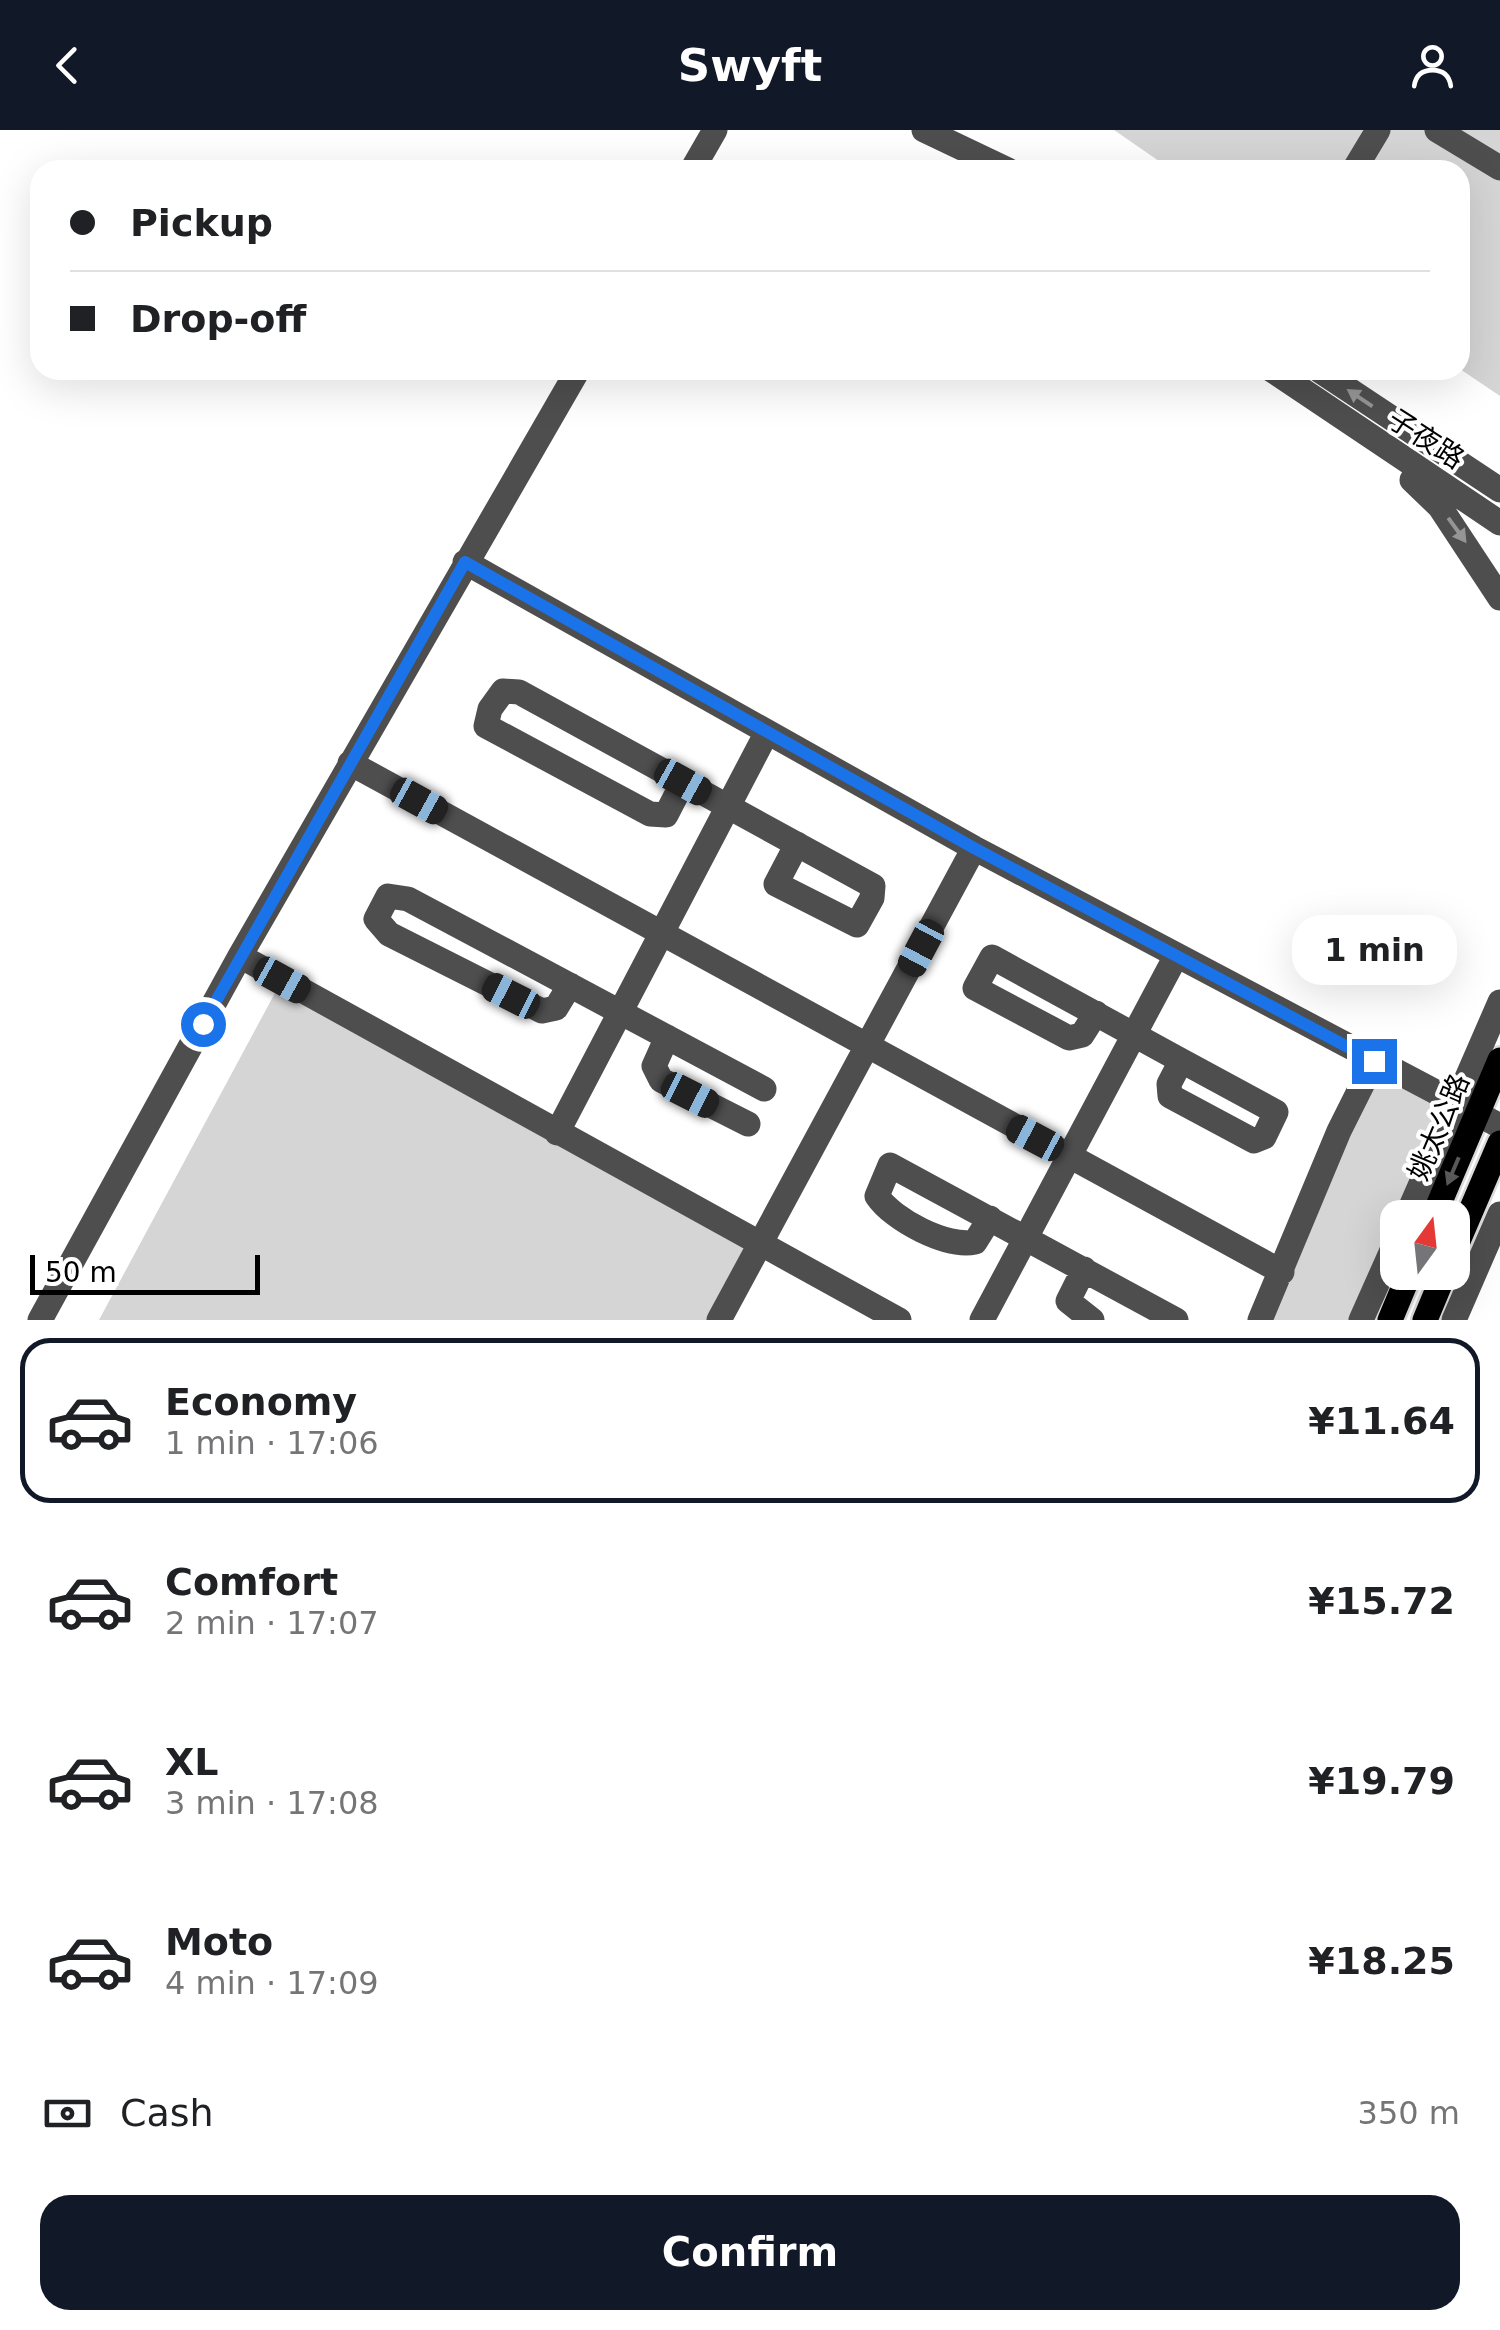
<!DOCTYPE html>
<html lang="en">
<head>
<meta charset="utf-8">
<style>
	body { margin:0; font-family:"DejaVu Sans","Noto Sans SC",sans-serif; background:#f6f6f6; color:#202124; height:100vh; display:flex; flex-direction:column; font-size:38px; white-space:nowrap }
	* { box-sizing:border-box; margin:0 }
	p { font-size:32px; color:#757577 }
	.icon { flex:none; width:55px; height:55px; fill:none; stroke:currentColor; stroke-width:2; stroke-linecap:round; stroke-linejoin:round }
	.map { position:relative; height:1190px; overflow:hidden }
	.details { display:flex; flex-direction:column; background:#fff; flex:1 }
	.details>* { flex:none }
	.guide { position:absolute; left:30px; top:30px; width:1440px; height:220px; border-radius:30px; box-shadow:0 10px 40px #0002; display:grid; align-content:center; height:220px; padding:0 40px; background:#fff }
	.needle { width:65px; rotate:15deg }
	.buttons { position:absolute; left:1380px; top:1070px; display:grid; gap:20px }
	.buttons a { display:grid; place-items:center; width:90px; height:90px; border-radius:20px; background:#fff; box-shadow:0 10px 40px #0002; font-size:50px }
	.scale { position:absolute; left:30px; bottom:25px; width:230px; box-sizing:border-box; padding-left:10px; border:5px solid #000; border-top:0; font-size:28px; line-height:35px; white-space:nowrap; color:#000; -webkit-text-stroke:8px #fff; paint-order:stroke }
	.end { position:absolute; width:45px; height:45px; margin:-22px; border:12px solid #1a73e8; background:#fff; box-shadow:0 0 0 5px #fff }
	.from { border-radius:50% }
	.bubble { position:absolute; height:70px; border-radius:30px; background:#fff; box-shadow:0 10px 40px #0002; font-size:32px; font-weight:700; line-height:70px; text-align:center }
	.car { position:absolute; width:30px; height:60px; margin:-30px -15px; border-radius:12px; box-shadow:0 0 8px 2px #0007; background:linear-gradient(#222 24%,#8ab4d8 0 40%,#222 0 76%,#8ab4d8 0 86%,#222 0) }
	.guide b { display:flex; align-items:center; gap:35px; height:95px; font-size:38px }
	.guide b+b { border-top:2px solid #e0e0e0 }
	.guide i { width:25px; height:25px; background:#202124 }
	ul { padding:18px 0 0; list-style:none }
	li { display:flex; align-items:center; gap:30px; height:165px; margin:0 20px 15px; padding:0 20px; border:5px solid transparent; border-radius:30px }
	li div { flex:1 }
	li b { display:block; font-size:38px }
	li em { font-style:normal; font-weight:700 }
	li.on { border-color:#111827 }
	li>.icon { width:90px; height:90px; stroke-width:1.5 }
	.pay { display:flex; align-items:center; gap:25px; height:110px; padding:0 40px; font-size:38px }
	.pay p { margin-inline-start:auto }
	.button { display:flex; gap:20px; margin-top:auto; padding:20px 40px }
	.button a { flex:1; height:115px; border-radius:30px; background:#111827; color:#fff; font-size:40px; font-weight:700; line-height:115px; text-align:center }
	header { display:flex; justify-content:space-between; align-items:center; height:130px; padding:0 40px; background:#111827; color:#fff; font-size:45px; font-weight:700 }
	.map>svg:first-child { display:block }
	.green { fill:#d5d5d5 }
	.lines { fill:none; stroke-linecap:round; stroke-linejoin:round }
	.major-casing { stroke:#dbdbdb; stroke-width:30 }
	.minor { stroke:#4e4e4e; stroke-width:25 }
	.major { stroke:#000; stroke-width:25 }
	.oneway { fill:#959595 }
	.oneway2 { fill:#595959 }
	.route { stroke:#1a73e8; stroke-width:12 }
	.labels { text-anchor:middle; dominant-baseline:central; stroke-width:8; stroke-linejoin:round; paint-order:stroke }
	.street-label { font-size:28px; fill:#000; stroke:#fff }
</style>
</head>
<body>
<header><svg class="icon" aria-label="back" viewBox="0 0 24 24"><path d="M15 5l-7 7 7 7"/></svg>Swyft<svg class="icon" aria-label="person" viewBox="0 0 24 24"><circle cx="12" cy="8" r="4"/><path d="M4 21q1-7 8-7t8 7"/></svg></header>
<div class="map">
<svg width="1500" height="1190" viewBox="0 0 1500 1190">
	<rect width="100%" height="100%" fill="#fff"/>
	<!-- green -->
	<path class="green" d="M1114 0H1500V266L1460 239V40H1172Z
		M282 850 760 1114 719 1190H99Z
		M1374 931 1443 968 1350 1190H1260Z"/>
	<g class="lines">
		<!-- major casing -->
		<g class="major-casing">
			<path id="major" d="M1433 1088 1500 930
				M1452 1125 1500 1013
				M1390 1190 1410 1142
				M1425 1190 1445 1142"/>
		</g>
		<!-- minor -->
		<path class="minor" d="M924 0 1008 40
			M1437 0 1500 38
			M692 40 715 0
			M1354 40 1378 0
			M1272 240 1500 393
			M1319 240 1500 360
			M1412 350 1440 377 1500 468
			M465 432 974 718 1500 996
			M350 633 1282 1142
			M683 652 666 685 650 684 486 596 490 579 503 561 519 562 873 756 872 768 857 795 776 754 797 714
			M240 826 899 1190
			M570 855 556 878 542 881 389 804 376 789 388 766 408 769C527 832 646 896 764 959
			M1096 883 1082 905 1069 908 975 858 992 827C1086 878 1181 931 1276 982L1264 1007 1254 1011 1170 966 1169 954 1181 931
			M667 907 654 936 661 950 748 994
			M557 1003 767 602
			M990 1088 975 1112C947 1118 893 1090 877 1066L890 1035 1176 1190
			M1406 1088 1500 872
			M1084 1139 1068 1171 1092 1190
			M40 1190 240 826 578 240
			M719 1190 974 718
			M982 1190 1176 826
			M1260 1190 1339 1001 1374 931
			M1361 1190 1398 1107
			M1454 1190 1500 1084"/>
		<!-- major -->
		<use href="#major" class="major"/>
	</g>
	<!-- one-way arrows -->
	<defs><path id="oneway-solid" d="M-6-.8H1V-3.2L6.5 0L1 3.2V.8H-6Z" transform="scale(2.5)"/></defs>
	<g class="oneway">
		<use href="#oneway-solid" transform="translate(1360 268) rotate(-146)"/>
		<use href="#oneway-solid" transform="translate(1457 400) rotate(54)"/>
	</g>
	<use class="oneway2" href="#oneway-solid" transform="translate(1453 1041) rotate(113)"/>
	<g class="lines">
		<!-- route -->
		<path class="route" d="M203 894 465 432 974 718 1374 931"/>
	</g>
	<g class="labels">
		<!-- street labels -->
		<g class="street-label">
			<text transform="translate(1426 309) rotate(33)">子夜路</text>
			<text transform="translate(1439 997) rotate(-67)">姚太公路</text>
		</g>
	</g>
</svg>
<div class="buttons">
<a><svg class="needle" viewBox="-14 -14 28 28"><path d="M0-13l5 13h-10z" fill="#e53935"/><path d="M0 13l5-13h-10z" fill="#757577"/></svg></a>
</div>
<div class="scale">50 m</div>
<i class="end from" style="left:203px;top:894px"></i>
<i class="end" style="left:1374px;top:931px"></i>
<div class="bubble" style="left:1292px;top:785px;width:165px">1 min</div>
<i class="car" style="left:683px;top:652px;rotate:119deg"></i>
<i class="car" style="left:419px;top:671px;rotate:119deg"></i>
<i class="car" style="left:921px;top:818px;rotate:208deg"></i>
<i class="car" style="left:282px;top:850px;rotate:119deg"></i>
<i class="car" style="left:511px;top:866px;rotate:297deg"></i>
<i class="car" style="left:690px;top:965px;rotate:117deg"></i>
<i class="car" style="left:1035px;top:1008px;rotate:298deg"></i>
<div class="guide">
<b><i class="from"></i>Pickup</b>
<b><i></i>Drop-off</b>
</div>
</div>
<section class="details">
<ul>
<li class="on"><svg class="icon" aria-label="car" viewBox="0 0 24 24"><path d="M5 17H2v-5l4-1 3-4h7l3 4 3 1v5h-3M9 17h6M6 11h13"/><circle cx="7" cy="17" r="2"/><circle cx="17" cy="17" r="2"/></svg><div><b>Economy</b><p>1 min · 17:06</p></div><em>¥11.64</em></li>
<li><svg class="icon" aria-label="car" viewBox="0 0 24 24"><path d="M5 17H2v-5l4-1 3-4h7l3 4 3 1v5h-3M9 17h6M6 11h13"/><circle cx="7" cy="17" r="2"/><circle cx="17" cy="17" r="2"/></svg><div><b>Comfort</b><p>2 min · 17:07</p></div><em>¥15.72</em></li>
<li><svg class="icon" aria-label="car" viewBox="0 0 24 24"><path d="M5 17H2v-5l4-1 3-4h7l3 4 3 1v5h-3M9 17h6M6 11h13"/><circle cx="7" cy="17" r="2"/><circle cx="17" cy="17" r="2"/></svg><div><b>XL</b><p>3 min · 17:08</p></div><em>¥19.79</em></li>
<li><svg class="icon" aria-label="car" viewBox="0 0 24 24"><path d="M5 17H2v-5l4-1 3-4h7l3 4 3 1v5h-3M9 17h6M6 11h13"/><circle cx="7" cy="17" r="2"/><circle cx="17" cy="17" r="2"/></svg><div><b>Moto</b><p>4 min · 17:09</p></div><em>¥18.25</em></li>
</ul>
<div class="pay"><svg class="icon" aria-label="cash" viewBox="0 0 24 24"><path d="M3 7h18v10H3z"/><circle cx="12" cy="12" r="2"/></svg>Cash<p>350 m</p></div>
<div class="button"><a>Confirm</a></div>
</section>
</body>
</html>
